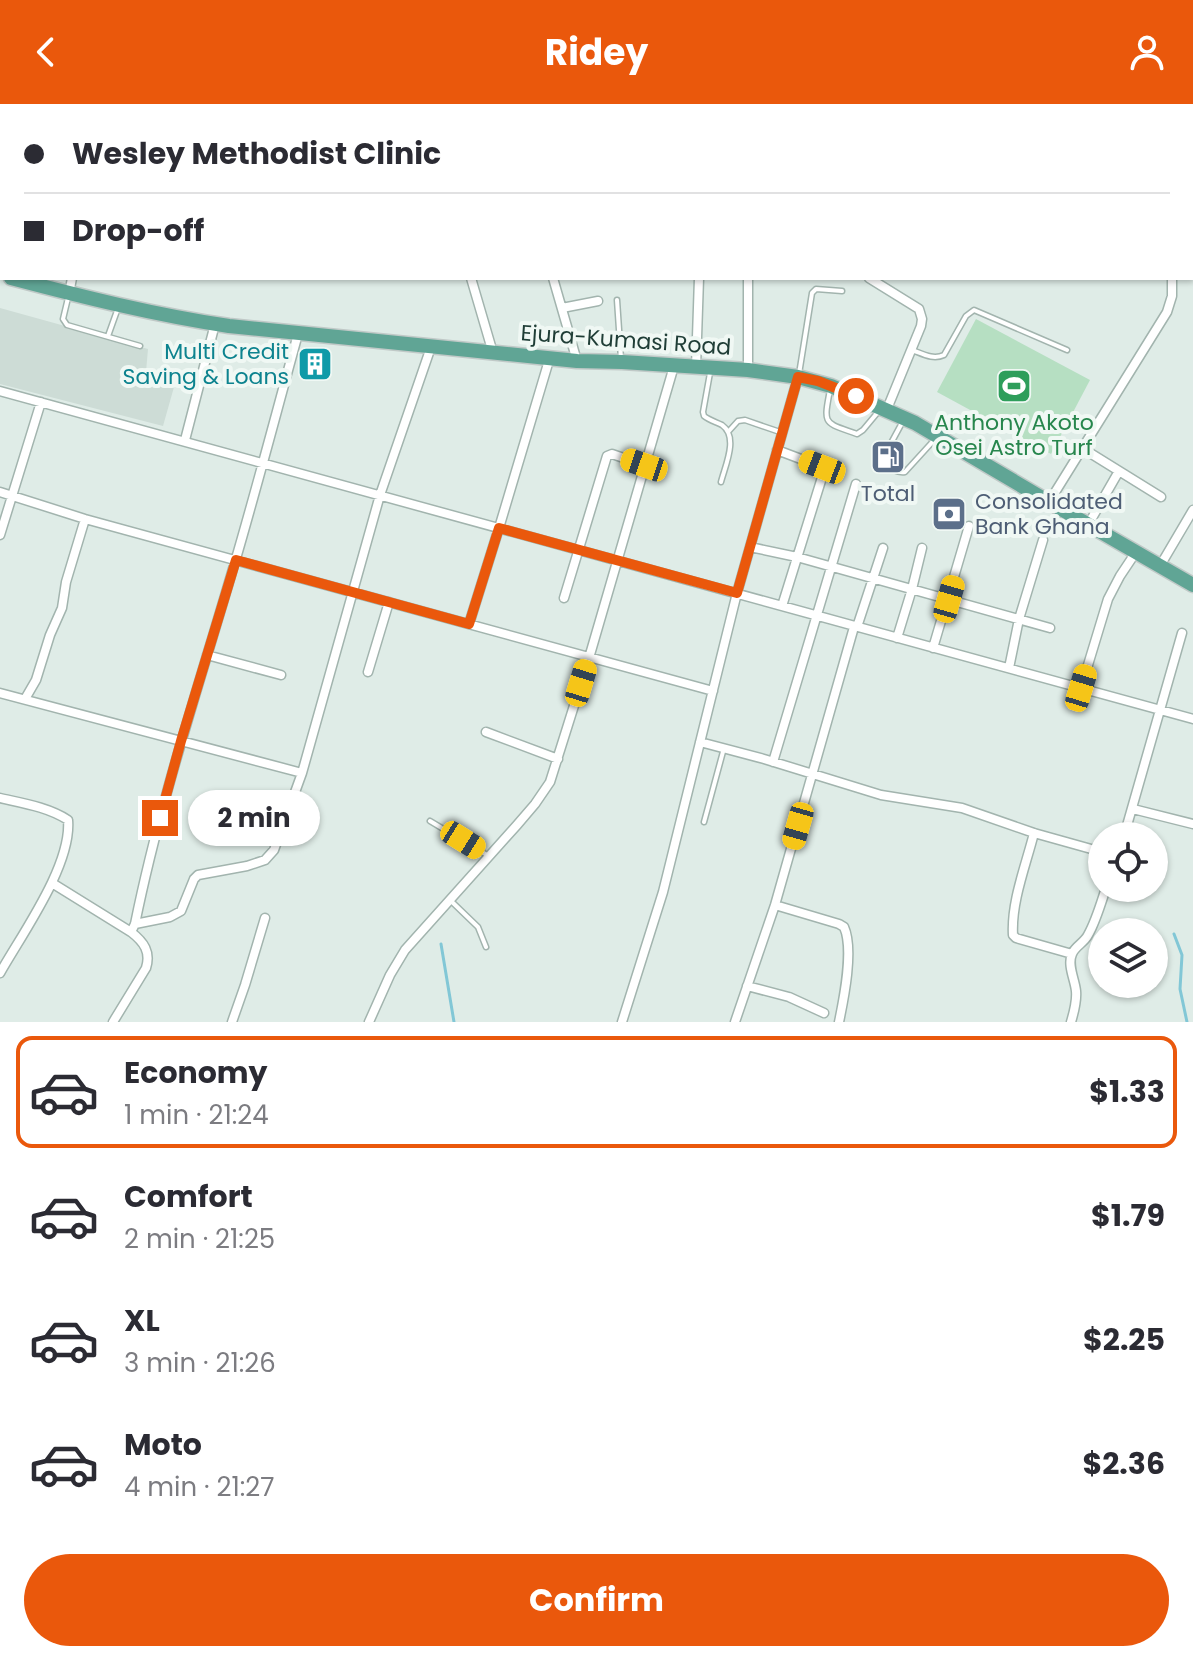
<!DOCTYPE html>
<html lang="en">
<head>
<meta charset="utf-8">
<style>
	body { margin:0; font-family:Poppins,sans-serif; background:#f2f2f3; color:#2b2b33; height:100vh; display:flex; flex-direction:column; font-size:30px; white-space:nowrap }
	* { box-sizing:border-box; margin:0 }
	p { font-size:26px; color:#7c7c81 }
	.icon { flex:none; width:44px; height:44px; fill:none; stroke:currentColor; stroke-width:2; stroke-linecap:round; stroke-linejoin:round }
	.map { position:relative; height:918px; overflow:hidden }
	.details { display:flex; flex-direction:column; background:#fff; flex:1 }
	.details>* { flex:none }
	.top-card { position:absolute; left:0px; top:0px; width:1194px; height:176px; box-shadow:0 2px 6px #0004; display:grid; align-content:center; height:176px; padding:0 24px; background:#fff }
	.tools { position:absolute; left:1088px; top:718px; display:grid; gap:16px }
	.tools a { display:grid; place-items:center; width:80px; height:80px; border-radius:50%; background:#fff; box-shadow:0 2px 6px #0004; font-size:40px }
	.end { position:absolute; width:36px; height:36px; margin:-18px; border:10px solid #ea580c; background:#fff; box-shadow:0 0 0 4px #fff }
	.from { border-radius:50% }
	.bubble { position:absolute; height:56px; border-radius:28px; background:#fff; box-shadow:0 2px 6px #0004; font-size:26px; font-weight:700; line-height:56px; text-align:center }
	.car { position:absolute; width:24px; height:48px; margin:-24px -12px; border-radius:10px; box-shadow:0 0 6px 2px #0007; background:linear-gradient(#f5c518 24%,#345 0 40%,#f5c518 0 76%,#345 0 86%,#f5c518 0) }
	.top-card b { display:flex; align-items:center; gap:28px; height:76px; font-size:30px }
	.top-card b+b { border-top:2px solid #e1e1e2 }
	.top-card i { width:20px; height:20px; background:#2b2b33 }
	ul { padding:14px 0 0; list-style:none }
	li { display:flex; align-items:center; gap:24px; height:112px; margin:0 16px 12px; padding:0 8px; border:4px solid transparent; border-radius:16px }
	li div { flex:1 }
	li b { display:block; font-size:30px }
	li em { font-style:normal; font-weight:700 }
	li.on { border-color:#ea580c }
	li>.icon { width:72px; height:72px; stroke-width:1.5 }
	.action { display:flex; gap:16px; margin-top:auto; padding:16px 24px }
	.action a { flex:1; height:92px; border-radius:48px; background:#ea580c; color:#fff; font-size:32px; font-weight:700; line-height:92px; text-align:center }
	header { display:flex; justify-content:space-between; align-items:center; height:104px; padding:0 24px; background:#ea580c; color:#fff; font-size:36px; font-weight:700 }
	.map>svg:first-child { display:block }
	.built { fill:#cddcd6 }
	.green { fill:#b6dfc2 }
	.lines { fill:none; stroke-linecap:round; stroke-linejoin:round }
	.stream { stroke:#82c7d6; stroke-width:3 }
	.service-casing { stroke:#a2b4ae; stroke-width:7 }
	.minor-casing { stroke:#a2b4ae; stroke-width:11 }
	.primary-casing { stroke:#c0c9c7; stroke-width:17 }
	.service { stroke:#fff; stroke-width:4 }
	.minor { stroke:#fff; stroke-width:8 }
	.primary { stroke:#60a595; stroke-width:14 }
	.route { stroke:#ea580c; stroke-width:10 }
	.labels { text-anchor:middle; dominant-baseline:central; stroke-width:8; stroke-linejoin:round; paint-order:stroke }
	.street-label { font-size:22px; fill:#1f3d36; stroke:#f0f8f4 }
	.culture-label { font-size:22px; fill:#0d838f; stroke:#f0f8f4; text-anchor:end }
	.leisure-label { font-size:22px; fill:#27864d; stroke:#f0f8f4 }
	.service-label { font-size:22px; fill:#4e5e75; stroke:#f0f8f4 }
</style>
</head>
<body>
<header><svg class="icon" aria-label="back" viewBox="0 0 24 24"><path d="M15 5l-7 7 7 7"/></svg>Ridey<svg class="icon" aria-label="person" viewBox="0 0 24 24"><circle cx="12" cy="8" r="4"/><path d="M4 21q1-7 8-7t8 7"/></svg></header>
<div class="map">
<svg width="1193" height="918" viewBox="0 0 1193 918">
	<rect width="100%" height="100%" fill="#dfece7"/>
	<!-- built -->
	<path class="built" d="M0 204 148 245 146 268 176 276 163 322 0 280Z"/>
	<!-- green -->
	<path class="green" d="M976 215 1090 276 1051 350 937 288Z"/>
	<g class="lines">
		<!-- stream -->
		<path class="stream" d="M1174 830 1182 851 1180 885 1187 918
			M441 840 454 918"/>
		<!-- service casing -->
		<g class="service-casing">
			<path id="service" d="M68 194 63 215 67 221 140 242
				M617 196 621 255
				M108 232 118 204
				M912 246C923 250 933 256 944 251L966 212 974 206 1067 246
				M710 269 703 308 704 312C709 316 716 318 722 321 739 333 725 362 721 378
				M799 270 812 189 816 185 842 187
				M830 286C823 322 824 318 857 330L863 326 878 308
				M903 317 883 354V359C888 365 898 369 905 368L936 334
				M728 328 738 317 745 316 780 328
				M430 717 487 751
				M704 718 724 644
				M450 796 478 823 486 843"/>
		</g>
		<!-- minor casing -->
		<g class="minor-casing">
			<path id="minor" d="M329 0V2
				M421 0V2
				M510 0V2
				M550 0V2
				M720 0V2
				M1108 0 1114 2
				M106 2V0
				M524 2 531 0
				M1192 31H1193
				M1192 119 1193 118
				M471 174 493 249
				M553 174 577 257
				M869 174 919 205 922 215 921 222 887 305
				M69 190 72 174
				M562 204 598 197
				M696 263 699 174
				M748 266V174
				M0 287 1193 615
				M185 336 215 220
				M1082 344 1161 393
				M777 346 822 363 824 367 782 502
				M0 388 85 415 713 587
				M1049 398 1167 208 1172 192V174
				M1088 421 1119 367
				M0 431 41 298
				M750 443 797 453 1050 524
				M1160 462 1193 406
				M564 494 607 352 612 350 644 361
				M469 520 499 424 550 253
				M857 523 883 444
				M897 534 912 485 922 444
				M933 544 969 422
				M207 551 281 571
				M1009 564 1019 515 1043 436
				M368 568 389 498
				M1081 584 1108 495 1120 472 1136 448
				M0 589 302 669
				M25 595 36 576 50 531 62 504 66 478 85 415
				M486 628 558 655
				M700 638 764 655 881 691 962 704 1034 729 1102 748
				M773 658 856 380
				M0 694C22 699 48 703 68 716 72 761 22 830 0 869
				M1133 705 1193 720
				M1034 729C1026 761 1011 798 1013 831L1016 834 1072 850
				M1124 732 1182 529
				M52 779 131 828C144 838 151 848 146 864L113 918
				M775 801 839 820 844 823C854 845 844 894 839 918
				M135 820 170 813 181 807 194 775 198 771 247 762 265 756 274 746 302 669 380 391 431 243
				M131 828 135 820C160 697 200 578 235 458 257 383 277 306 298 230
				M747 882 789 893 824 909
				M232 918 245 881 265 814
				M369 918 390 871 405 846 517 721 535 700 550 678 589 554 674 262
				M622 918 663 788 737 489 798 273
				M735 918 775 801 854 523
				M1071 918C1074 908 1077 897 1076 887 1075 876 1067 861 1072 850 1075 842 1084 839 1088 831 1096 817 1101 799 1106 784"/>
		</g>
		<!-- primary casing -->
		<g class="primary-casing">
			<path id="primary" d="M11 174C83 193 155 211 229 222L577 257 622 258 748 266 798 273 831 282 915 319 1049 398 1193 481"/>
		</g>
		<!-- service -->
		<use href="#service" class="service"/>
		<!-- minor -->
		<use href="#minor" class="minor"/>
		<!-- primary -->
		<use href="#primary" class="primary"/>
	</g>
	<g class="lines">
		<!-- route -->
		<path class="route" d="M160 714 181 637 236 456 469 520 499 424 737 489 798 273 818 277 856 292"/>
	</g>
	<!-- icons -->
	<defs>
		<g id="building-square" transform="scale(1.8)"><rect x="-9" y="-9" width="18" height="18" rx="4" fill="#0f9aa8" stroke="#f0f8f4"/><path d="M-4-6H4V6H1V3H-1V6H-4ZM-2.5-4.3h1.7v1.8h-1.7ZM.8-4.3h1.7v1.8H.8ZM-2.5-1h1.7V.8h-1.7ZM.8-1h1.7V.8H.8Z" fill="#fff"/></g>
		<g id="stadium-square" transform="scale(1.8)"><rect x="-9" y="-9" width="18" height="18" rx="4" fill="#2e9e5b" stroke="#f0f8f4"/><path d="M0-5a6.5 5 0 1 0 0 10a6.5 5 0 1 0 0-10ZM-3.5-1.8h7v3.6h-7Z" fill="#fff"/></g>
		<g id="fuel-square" transform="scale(1.8)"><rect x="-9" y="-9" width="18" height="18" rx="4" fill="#5c6f8a" stroke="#f0f8f4"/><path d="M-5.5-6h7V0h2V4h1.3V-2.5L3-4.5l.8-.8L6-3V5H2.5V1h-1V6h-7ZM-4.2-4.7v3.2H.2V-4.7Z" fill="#fff"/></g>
		<g id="bank-square" transform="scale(1.8)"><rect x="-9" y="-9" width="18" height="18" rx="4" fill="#5c6f8a" stroke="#f0f8f4"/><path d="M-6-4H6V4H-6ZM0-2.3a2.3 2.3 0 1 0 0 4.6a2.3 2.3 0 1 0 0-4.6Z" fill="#fff"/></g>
	</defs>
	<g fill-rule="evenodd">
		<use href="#building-square" x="315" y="260"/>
		<use href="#stadium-square" x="1014" y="282"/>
		<use href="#fuel-square" x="888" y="353"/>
		<use href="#bank-square" x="949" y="410"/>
	</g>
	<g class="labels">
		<!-- street labels -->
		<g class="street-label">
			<text transform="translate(626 236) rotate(4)">Ejura-Kumasi Road</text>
		</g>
		<!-- culture labels -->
		<g class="culture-label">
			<text x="289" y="247">Multi Credit<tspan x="289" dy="25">Saving &amp; Loans</tspan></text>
		</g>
		<!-- leisure labels -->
		<g class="leisure-label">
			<text x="1014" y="318">Anthony Akoto<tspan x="1014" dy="25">Osei Astro Turf</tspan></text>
		</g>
		<!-- service labels -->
		<g class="service-label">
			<text x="888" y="389">Total</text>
			<text x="975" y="397" text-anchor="start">Consolidated<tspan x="975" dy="25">Bank Ghana</tspan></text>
		</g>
	</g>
</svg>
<div class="tools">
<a><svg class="icon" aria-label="locate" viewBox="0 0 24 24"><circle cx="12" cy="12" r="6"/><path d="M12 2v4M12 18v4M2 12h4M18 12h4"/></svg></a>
<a><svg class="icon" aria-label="layers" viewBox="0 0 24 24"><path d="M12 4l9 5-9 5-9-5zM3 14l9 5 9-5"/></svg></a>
</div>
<i class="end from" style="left:856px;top:292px"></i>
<i class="end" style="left:160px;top:714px"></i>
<div class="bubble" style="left:188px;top:686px;width:132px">2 min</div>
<i class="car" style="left:644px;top:361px;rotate:289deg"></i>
<i class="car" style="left:822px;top:363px;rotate:291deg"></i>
<i class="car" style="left:949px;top:495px;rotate:16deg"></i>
<i class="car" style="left:581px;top:579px;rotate:17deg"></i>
<i class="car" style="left:1081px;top:584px;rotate:17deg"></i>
<i class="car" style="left:798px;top:722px;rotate:196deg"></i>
<i class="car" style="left:463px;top:736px;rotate:122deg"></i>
<div class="top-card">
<b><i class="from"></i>Wesley Methodist Clinic</b>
<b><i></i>Drop-off</b>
</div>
</div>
<section class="details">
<ul>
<li class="on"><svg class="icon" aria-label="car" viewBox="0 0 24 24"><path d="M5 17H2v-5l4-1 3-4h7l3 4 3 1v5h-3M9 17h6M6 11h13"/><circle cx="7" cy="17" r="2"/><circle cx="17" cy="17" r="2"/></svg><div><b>Economy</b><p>1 min · 21:24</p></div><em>$1.33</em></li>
<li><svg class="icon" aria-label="car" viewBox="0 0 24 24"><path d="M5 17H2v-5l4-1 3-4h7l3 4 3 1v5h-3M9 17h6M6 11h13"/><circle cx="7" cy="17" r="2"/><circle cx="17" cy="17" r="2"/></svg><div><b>Comfort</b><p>2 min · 21:25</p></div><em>$1.79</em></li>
<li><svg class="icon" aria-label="car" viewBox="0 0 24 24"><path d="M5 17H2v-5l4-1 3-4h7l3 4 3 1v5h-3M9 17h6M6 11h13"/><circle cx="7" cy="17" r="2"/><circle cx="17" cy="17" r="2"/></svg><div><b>XL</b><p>3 min · 21:26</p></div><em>$2.25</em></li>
<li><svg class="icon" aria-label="car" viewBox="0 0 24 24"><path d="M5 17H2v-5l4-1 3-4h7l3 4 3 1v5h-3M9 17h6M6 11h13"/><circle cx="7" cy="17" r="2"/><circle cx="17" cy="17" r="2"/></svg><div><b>Moto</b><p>4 min · 21:27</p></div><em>$2.36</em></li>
</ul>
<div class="action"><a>Confirm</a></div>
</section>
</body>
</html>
